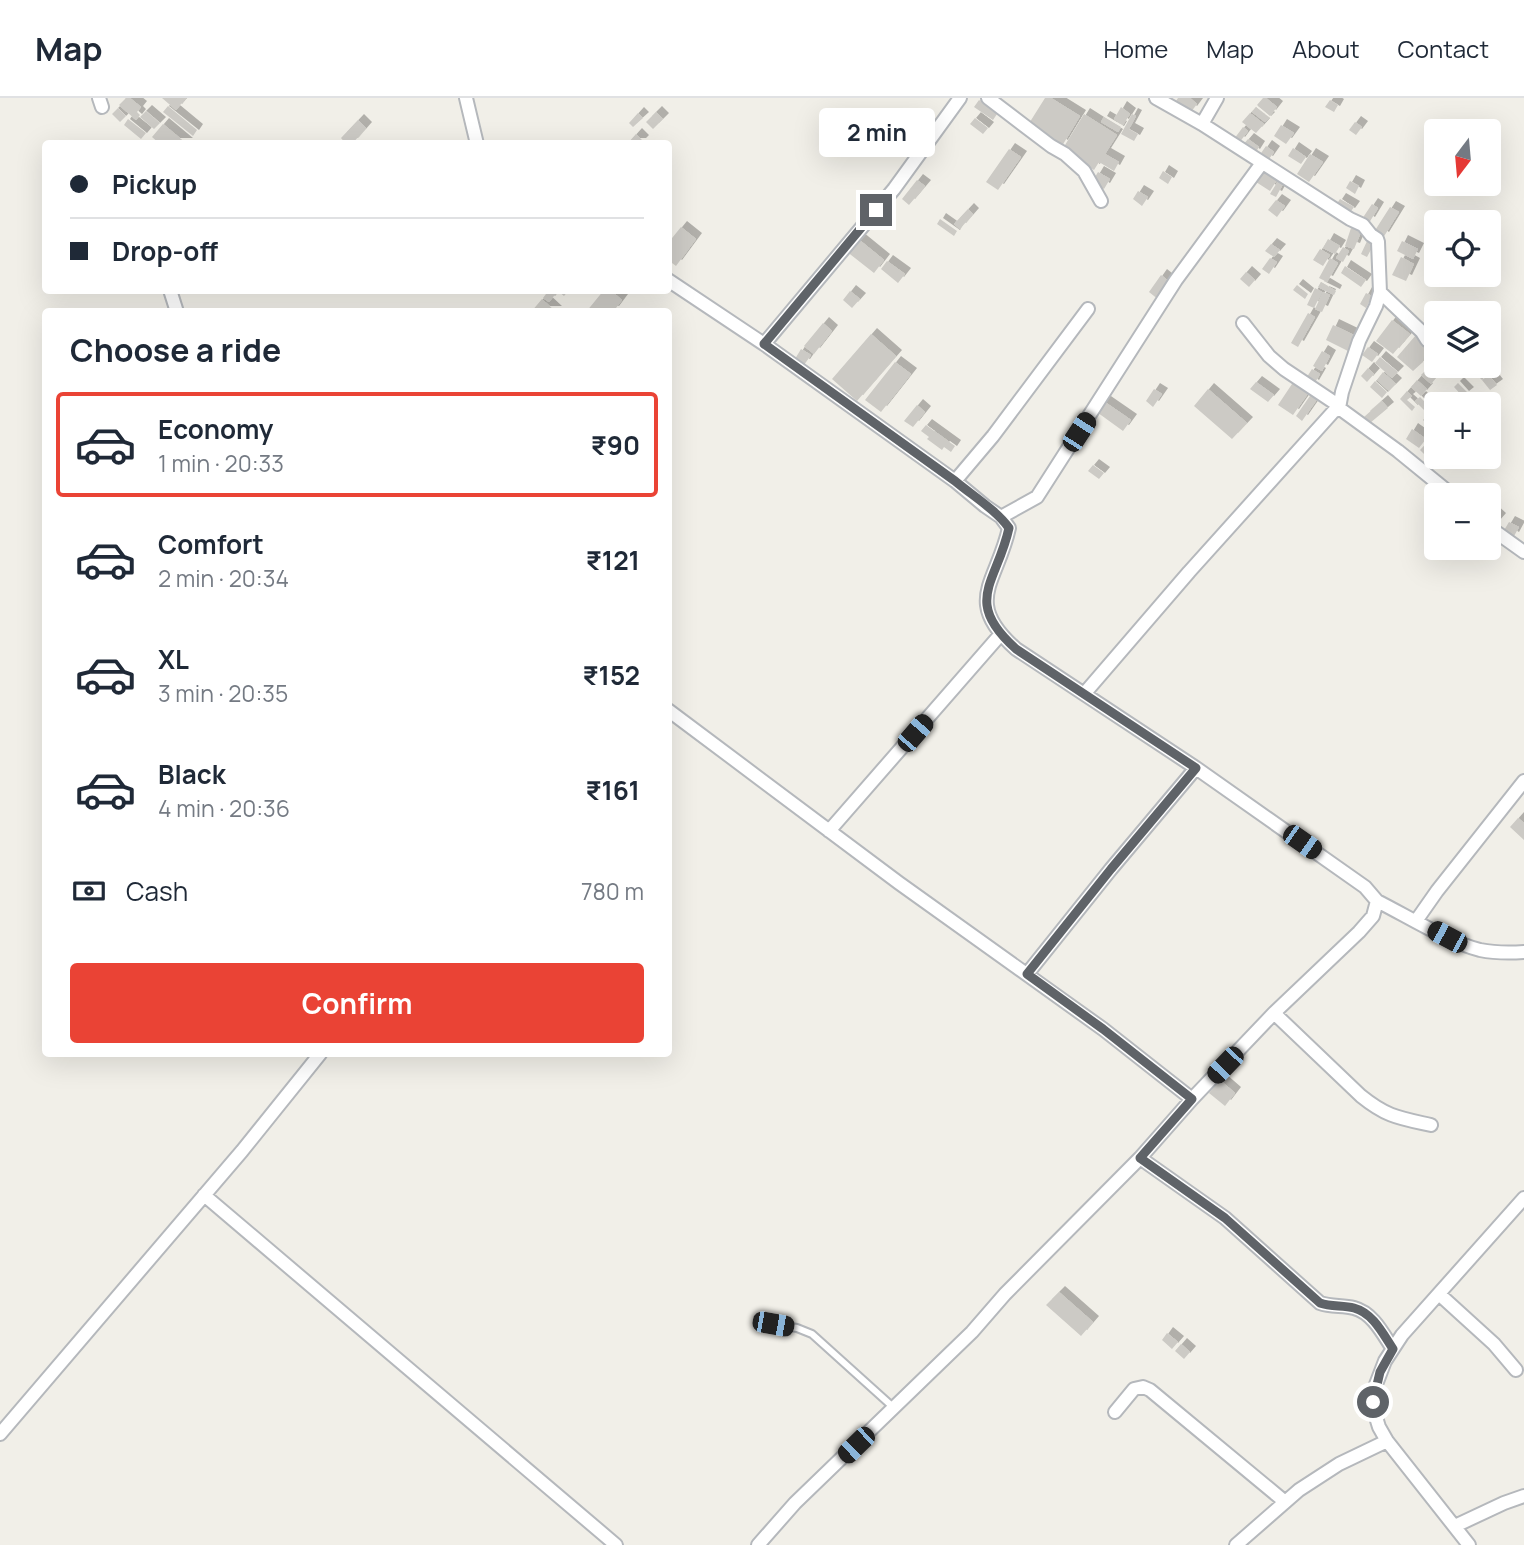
<!DOCTYPE html>
<html lang="en">
<head>
<meta charset="utf-8">
<style>
	body { margin:0; font-family:Manrope,sans-serif; background:#f2f2f3; color:#1f2937; height:100vh; display:flex; flex-direction:column; font-size:26px; white-space:nowrap }
	* { box-sizing:border-box; margin:0 }
	p { font-size:23px; color:#747a83 }
	.icon { flex:none; width:38px; height:38px; fill:none; stroke:currentColor; stroke-width:2; stroke-linecap:round; stroke-linejoin:round }
	.map { position:relative; flex:1; overflow:hidden }
	.side { position:absolute; left:42px; top:210px; width:630px; height:749px; display:flex; flex-direction:column; background:#fff; border-radius:7px; box-shadow:0 7px 28px #0002 }
	.side>* { flex:none }
	.hud { position:absolute; left:42px; top:42px; width:630px; height:154px; border-radius:7px; box-shadow:0 7px 28px #0002; display:grid; align-content:center; height:154px; padding:0 28px; background:#fff }
	.needle { width:46px; rotate:196deg }
	.controls { position:absolute; left:1424px; top:21px; display:grid; gap:14px }
	.controls a { display:grid; place-items:center; width:77px; height:77px; border-radius:7px; background:#fff; box-shadow:0 7px 28px #0002; font-size:35px }
	.end { position:absolute; width:32px; height:32px; margin:-16px; border:9px solid #5f6368; background:#fff; box-shadow:0 0 0 4px #fff }
	.from { border-radius:50% }
	.bubble { position:absolute; height:49px; border-radius:7px; background:#fff; box-shadow:0 7px 28px #0002; font-size:23px; font-weight:700; line-height:49px; text-align:center }
	.car { position:absolute; width:21px; height:42px; margin:-21px -10px; border-radius:9px; box-shadow:0 0 5px 2px #0007; background:linear-gradient(#222 24%,#8ab4d8 0 40%,#222 0 76%,#8ab4d8 0 86%,#222 0) }
	.hud b { display:flex; align-items:center; gap:24px; height:66px; font-size:26px }
	.hud b+b { border-top:2px solid #e0e1e3 }
	.hud i { width:18px; height:18px; background:#1f2937 }
	ul { padding:0; list-style:none }
	li { display:flex; align-items:center; gap:21px; height:105px; margin:0 14px 10px; padding:0 14px; border:4px solid transparent; border-radius:7px }
	li div { flex:1 }
	li b { display:block; font-size:26px }
	li em { font-style:normal; font-weight:700 }
	li.current { border-color:#ea4335 }
	li>.icon { width:63px; height:63px; stroke-width:1.5 }
	h2 { padding:0 28px; font-size:32px; line-height:84px }
	.pay { display:flex; align-items:center; gap:18px; height:77px; padding:0 28px; font-size:26px }
	.pay p { margin-inline-start:auto }
	.action { display:flex; gap:14px; margin-top:auto; padding:14px 28px }
	.action a { flex:1; height:80px; border-radius:7px; background:#ea4335; color:#fff; font-size:28px; font-weight:700; line-height:80px; text-align:center }
	header { display:flex; align-items:center; gap:42px; box-sizing:border-box; height:98px; padding:0 35px; background:#fff; border-bottom:2px solid #e0e1e3 }
	header strong { font-size:33px }
	nav { display:flex; gap:38px; margin-inline-start:auto; font-size:24px }
	.map>svg:first-child { display:block }
	.building { fill:#cccac5; filter:url(#shadow) }
	.lines { fill:none; stroke-linecap:round; stroke-linejoin:round }
	.service-casing { stroke:#b5b8bc; stroke-width:10 }
	.minor-casing { stroke:#b5b8bc; stroke-width:16 }
	.service { stroke:#fff; stroke-width:6 }
	.minor { stroke:#fff; stroke-width:12 }
	.route { stroke:#5f6368; stroke-width:9 }
</style>
</head>
<body>
<header>
<strong>Map</strong>
<nav><a>Home</a><a>Map</a><a>About</a><a>Contact</a></nav>
</header>
<div class="map">
<svg width="1524" height="1447" viewBox="0 0 1524 1447">
	<defs>
		<filter id="shadow"><feDropShadow dx="6" dy="-6" stdDeviation="0" flood-color="#0004"/></filter>
	</defs>
	<rect width="100%" height="100%" fill="#f1efe8"/>
	<!-- building -->
	<path class="building" d="M126 0H130L141 9 137 14 140 17 136 22 119 7Z
		M162 0H186L176 12Z
		M1045 0H1051L1080 18 1062 48 1028 27Z
		M1178 0H1190L1197 6 1191 14 1176 3Z
		M1263 0H1266L1277 9 1270 18 1257 7Z
		M979 2 997 16 993 22 974 9Z
		M1330 2 1338 7 1334 14 1325 9Z
		M168 8 197 32 193 38 163 14Z
		M1121 9 1130 16 1123 27 1114 21Z
		M1256 9 1269 20 1265 24 1252 14Z
		M118 10 126 18 120 24 112 16Z
		M146 13 160 25 154 31 140 19Z
		M656 14 663 21 653 31 646 24Z
		M638 15 643 20 633 29 629 25Z
		M1250 15 1264 26 1256 35 1242 24Z
		M1084 16 1117 37 1105 56 1119 64 1114 73 1099 64 1094 72 1062 52Z
		M1132 16 1136 18 1129 31 1138 36 1134 43 1121 36Z
		M1104 19 1121 29 1118 34 1101 24Z
		M975 20 988 30 983 36 970 26Z
		M128 21 146 35 141 41 124 27Z
		M358 22 366 30 352 46H346L341 40Z
		M1355 24 1362 29 1356 37 1349 32Z
		M163 26 187 46H160L152 39Z
		M1281 27 1294 35 1286 46 1274 38Z
		M1243 29 1248 33 1239 45 1234 41Z
		M636 36 643 43 640 46H627Z
		M1248 41 1259 49 1254 57 1242 48Z
		M1266 48 1274 54 1267 64 1259 58Z
		M1293 50 1306 59 1301 66 1288 58Z
		M1009 51 1021 59 998 92 986 84Z
		M1310 56 1323 64 1309 84 1297 76Z
		M1163 73 1172 79 1168 86 1159 80Z
		M1263 73 1277 82 1270 93 1256 84Z
		M1098 74 1110 81 1104 91 1092 84Z
		M917 82 925 88 909 107 902 101Z
		M1278 83 1283 86 1276 99 1270 96Z
		M1350 83 1359 88 1355 96 1346 90Z
		M1138 93 1148 99 1142 108 1133 101Z
		M1340 101 1354 109 1349 116 1336 107Z
		M1276 102 1285 108 1277 119 1268 112Z
		M1372 106 1378 110 1369 125 1362 121Z
		M1390 109 1399 114 1383 140 1374 134Z
		M968 111 973 116 960 131 954 126Z
		M940 121 957 133 954 138 937 126Z
		M681 129 696 141 676 168 668 162V145Z
		M1351 130 1361 134 1354 151 1345 148Z
		M857 140 884 162 874 175 846 153Z
		M1328 141 1340 148 1335 156 1323 150Z
		M1368 141 1375 144 1367 159 1361 156Z
		M1402 143 1418 151 1413 161 1397 153Z
		M1271 146 1280 152 1274 159 1265 153Z
		M1343 149 1349 153 1343 164 1336 160Z
		M1320 151 1330 157 1323 168 1313 162Z
		M1401 159 1414 166 1406 183 1392 177Z
		M1270 160 1277 164 1269 176 1262 171Z
		M1330 160 1338 165 1327 184 1319 180Z
		M887 163 905 176 898 185 881 171Z
		M1345 168 1366 182 1361 189 1341 175Z
		M1246 174 1255 182 1249 189 1240 181Z
		M1161 177 1171 185 1159 202 1149 194Z
		M1321 184 1336 193 1334 197 1318 189Z
		M1297 187 1308 196 1305 201 1293 192Z
		M1315 190 1322 194 1314 210 1307 207Z
		M549 192H569L564 198 558 193 549 204 543 200Z
		M604 192H610L622 202 613 214H586Z
		M850 193 860 201 852 210 843 202Z
		M1323 194 1330 197 1322 214 1315 211Z
		M1366 195 1372 198 1366 210 1360 206Z
		M542 201 556 214H531Z
		M1308 215 1315 219 1298 249 1291 245Z
		M1392 222 1410 236 1393 256 1376 243Z
		M823 225 832 233 814 256 804 248Z
		M1333 227 1356 238 1348 253 1326 242Z
		M871 236 896 258 857 303 832 281Z
		M1416 237 1424 246 1423 264 1413 273 1397 259Z
		M1368 249 1378 256 1372 264 1362 257Z
		M801 251 811 257 804 267 795 261Z
		M1322 253 1330 258 1322 273 1313 268Z
		M1380 259 1398 274 1392 280 1375 265Z
		M895 264 911 276 881 314 865 302Z
		M1479 269 1487 276 1482 282 1474 274Z
		M1368 270 1374 276 1367 284 1361 278Z
		M1312 271 1320 276 1313 288 1305 282Z
		M1427 271 1437 279 1431 286 1421 277Z
		M1383 274 1396 286 1389 293 1377 282Z
		M1489 277 1497 287 1490 292 1482 282Z
		M1417 282 1427 291 1421 298 1411 289Z
		M1294 283 1309 294 1293 317 1278 307Z
		M1375 283 1387 294 1382 300 1370 289Z
		M1256 284 1274 297 1268 304 1250 291Z
		M1458 285 1468 295 1463 299 1454 289Z
		M1154 291 1162 296 1153 309 1146 303Z
		M1208 291 1247 325 1232 341 1194 308Z
		M1407 293 1412 298 1407 302 1415 309 1412 313 1400 301Z
		M1312 295 1318 300 1302 323 1296 318Z
		M1420 299 1430 309 1426 314 1415 303Z
		M1102 302 1131 322 1123 333 1094 312Z
		M1382 303 1388 310 1370 325 1364 319Z
		M917 307 925 314 913 329 904 323Z
		M1429 314 1435 319 1428 327 1423 322Z
		M926 327 955 348 951 354 944 349 942 352 927 341 929 339 921 333Z
		M1412 331 1426 341 1419 350 1406 341Z
		M1435 336 1437 344 1424 356 1420 352Z
		M1093 367 1104 375 1099 381 1088 373Z
		M1489 411 1500 421 1494 428 1489 424Z
		M1509 424 1519 429 1513 440 1503 434Z
		M1518 720 1524 725V742L1510 729Z
		M1220 982 1235 995 1225 1008 1209 995Z
		M1059 1194 1093 1224 1081 1238 1046 1207Z
		M1167 1235 1178 1244 1172 1251 1162 1242Z
		M1181 1246 1190 1254 1184 1261 1175 1253Z"/>
	<g class="lines">
		<!-- service casing -->
		<g class="service-casing">
			<path id="service" d="M773 1226 797 1230 812 1236 893 1309"/>
		</g>
		<!-- minor casing -->
		<g class="minor-casing">
			<path id="minor" d="M99 0 102 9
				M466 0 477 46
				M988 0 1051 48 1065 56 1084 73 1101 103
				M1202 26 1217 0
				M668 182 764 246 955 383 985 408 1001 419 1009 430C997 485 962 503 1016 551L1196 670 1365 789 1377 803 1373 818 1359 834 1274 915 1192 1001 1140 1060 1005 1196 972 1234 795 1405 758 1447
				M170 192 177 214
				M1380 194 1422 234 1427 242
				M1243 225 1269 258 1284 271 1338 307
				M764 246 894 91 960 0
				M1339 310 1398 353 1452 397
				M955 383 993 338 1088 211
				M1001 419 1037 399 1176 182 1262 65
				M1489 429 1524 454
				M1084 596 1189 474 1333 314 1339 310 1342 294 1359 243 1376 208 1380 194 1378 144 1377 141 1371 137 1363 127 1350 121 1202 26 1156 0
				M668 612 899 785 1103 931 1192 1001
				M829 733 1000 537
				M1377 803C1407 818 1448 844 1480 852 1495 855 1509 855 1524 854
				M1416 823 1437 793 1524 683
				M1027 876 1111 771 1196 670
				M1274 915 1361 998C1387 1019 1399 1020 1431 1027
				M1140 1060 1225 1120 1320 1205C1331 1209 1343 1207 1354 1210 1373 1215 1383 1236 1393 1251
				M204 1097 616 1447
				M1439 1196 1494 1246 1516 1272
				M1115 1314 1134 1291 1143 1289 1150 1292 1284 1403
				M0 1336 242 1053 320 956
				M1455 1428 1504 1405 1524 1398
				M1236 1447 1299 1392 1339 1366 1387 1343
				M1469 1447 1387 1343 1379 1329 1375 1316 1373 1304 1375 1289 1385 1263 1402 1237 1524 1100"/>
		</g>
		<!-- service -->
		<use href="#service" class="service"/>
		<!-- minor -->
		<use href="#minor" class="minor"/>
	</g>
	<g class="lines">
		<!-- route -->
		<path class="route" d="M876 112 764 246 955 383C973 398 996 412 1009 430 997 485 962 503 1016 551L1196 670 1111 771 1027 876 1103 931 1192 1001 1140 1060 1225 1120 1320 1205C1331 1209 1343 1207 1354 1210 1373 1215 1383 1236 1393 1251L1380 1274 1373 1304"/>
	</g>
</svg>
<div class="controls">
<a><svg class="needle" viewBox="-14 -14 28 28"><path d="M0-13l5 13h-10z" fill="#e53935"/><path d="M0 13l5-13h-10z" fill="#747a83"/></svg></a>
<a><svg class="icon" aria-label="locate" viewBox="0 0 24 24"><circle cx="12" cy="12" r="6"/><path d="M12 2v4M12 18v4M2 12h4M18 12h4"/></svg></a>
<a><svg class="icon" aria-label="layers" viewBox="0 0 24 24"><path d="M12 4l9 5-9 5-9-5zM3 14l9 5 9-5"/></svg></a>
<a>+</a>
<a>−</a>
</div>
<i class="end from" style="left:1373px;top:1304px"></i>
<i class="end" style="left:876px;top:112px"></i>
<div class="bubble" style="left:819px;top:10px;width:116px">2 min</div>
<i class="car" style="left:1079px;top:334px;rotate:33deg"></i>
<i class="car" style="left:915px;top:635px;rotate:41deg"></i>
<i class="car" style="left:1302px;top:744px;rotate:125deg"></i>
<i class="car" style="left:1447px;top:839px;rotate:298deg"></i>
<i class="car" style="left:1225px;top:967px;rotate:224deg"></i>
<i class="car" style="left:773px;top:1226px;rotate:100deg"></i>
<i class="car" style="left:856px;top:1347px;rotate:226deg"></i>
<div class="hud">
<b><i class="from"></i>Pickup</b>
<b><i></i>Drop-off</b>
</div>
<section class="side">
<h2>Choose a ride</h2>
<ul>
<li class="current"><svg class="icon" aria-label="car" viewBox="0 0 24 24"><path d="M5 17H2v-5l4-1 3-4h7l3 4 3 1v5h-3M9 17h6M6 11h13"/><circle cx="7" cy="17" r="2"/><circle cx="17" cy="17" r="2"/></svg><div><b>Economy</b><p>1 min · 20:33</p></div><em>₹90</em></li>
<li><svg class="icon" aria-label="car" viewBox="0 0 24 24"><path d="M5 17H2v-5l4-1 3-4h7l3 4 3 1v5h-3M9 17h6M6 11h13"/><circle cx="7" cy="17" r="2"/><circle cx="17" cy="17" r="2"/></svg><div><b>Comfort</b><p>2 min · 20:34</p></div><em>₹121</em></li>
<li><svg class="icon" aria-label="car" viewBox="0 0 24 24"><path d="M5 17H2v-5l4-1 3-4h7l3 4 3 1v5h-3M9 17h6M6 11h13"/><circle cx="7" cy="17" r="2"/><circle cx="17" cy="17" r="2"/></svg><div><b>XL</b><p>3 min · 20:35</p></div><em>₹152</em></li>
<li><svg class="icon" aria-label="car" viewBox="0 0 24 24"><path d="M5 17H2v-5l4-1 3-4h7l3 4 3 1v5h-3M9 17h6M6 11h13"/><circle cx="7" cy="17" r="2"/><circle cx="17" cy="17" r="2"/></svg><div><b>Black</b><p>4 min · 20:36</p></div><em>₹161</em></li>
</ul>
<div class="pay"><svg class="icon" aria-label="cash" viewBox="0 0 24 24"><path d="M3 7h18v10H3z"/><circle cx="12" cy="12" r="2"/></svg>Cash<p>780 m</p></div>
<div class="action"><a>Confirm</a></div>
</section>
</div>
</body>
</html>
